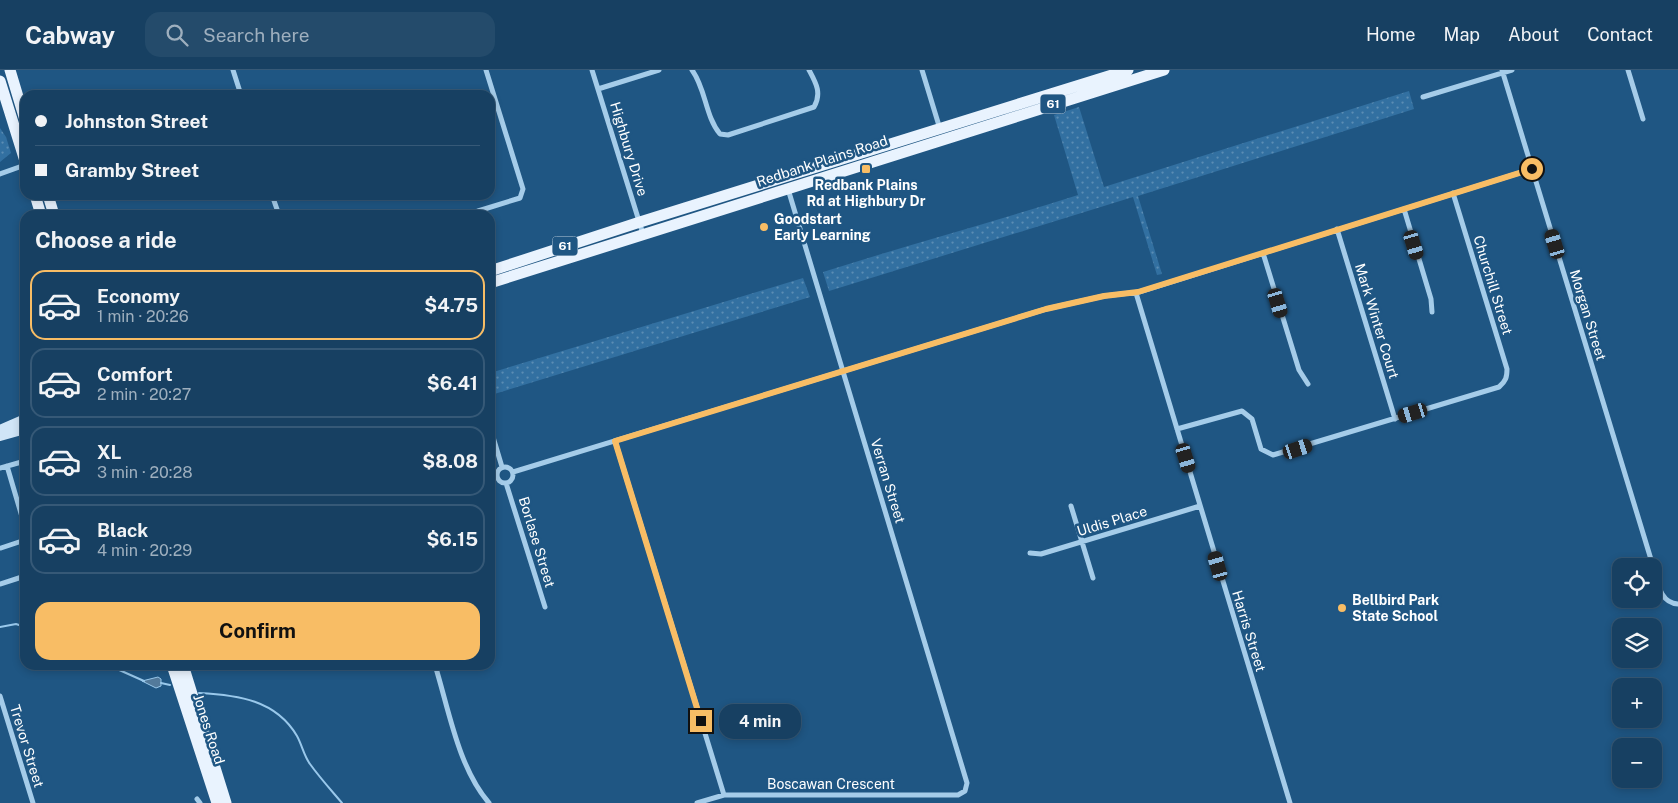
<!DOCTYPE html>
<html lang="en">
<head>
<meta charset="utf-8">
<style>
	body { margin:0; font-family:"Public Sans",sans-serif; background:#244b6b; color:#f1f3f6; height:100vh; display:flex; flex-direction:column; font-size:19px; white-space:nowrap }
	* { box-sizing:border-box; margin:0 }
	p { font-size:16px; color:#9eafbe }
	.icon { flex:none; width:28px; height:28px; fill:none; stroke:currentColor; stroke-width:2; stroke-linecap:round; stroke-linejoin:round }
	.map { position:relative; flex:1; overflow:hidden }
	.side { position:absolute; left:20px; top:140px; width:475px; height:460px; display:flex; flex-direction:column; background:#174062; border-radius:15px; box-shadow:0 2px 8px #0003,0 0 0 1px #365977 }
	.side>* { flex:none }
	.hud { position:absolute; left:20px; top:20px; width:475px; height:110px; border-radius:15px; box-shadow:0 2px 8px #0003,0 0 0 1px #365977; display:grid; align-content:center; height:110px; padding:0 15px; background:#174062 }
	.controls { position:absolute; left:1612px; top:488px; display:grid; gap:10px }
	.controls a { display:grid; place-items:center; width:50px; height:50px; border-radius:10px; background:#174062; box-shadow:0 2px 8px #0003,0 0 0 1px #365977; font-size:25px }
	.end { position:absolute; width:22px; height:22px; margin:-11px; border:6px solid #f8bd65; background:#111; box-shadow:0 0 0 2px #111 }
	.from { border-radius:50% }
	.bubble { position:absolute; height:35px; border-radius:15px; background:#174062; box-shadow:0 2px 8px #0003,0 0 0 1px #365977; font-size:16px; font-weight:700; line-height:35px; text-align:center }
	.car { position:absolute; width:15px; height:30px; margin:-15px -8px; border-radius:6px; box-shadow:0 0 4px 1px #0007; background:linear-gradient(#222 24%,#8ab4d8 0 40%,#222 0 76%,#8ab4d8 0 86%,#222 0) }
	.hud b { display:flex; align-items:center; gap:18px; height:48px; font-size:19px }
	.hud b+b { border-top:1px solid #365977 }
	.hud i { width:12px; height:12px; background:#f1f3f6 }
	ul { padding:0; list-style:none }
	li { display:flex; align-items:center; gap:15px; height:70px; margin:0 10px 8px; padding:0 5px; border:2px solid #365977; border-radius:15px }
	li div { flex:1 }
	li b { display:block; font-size:19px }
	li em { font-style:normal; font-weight:700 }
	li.active { border-color:#f8bd65 }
	li>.icon { width:45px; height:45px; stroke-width:1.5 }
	h2 { padding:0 15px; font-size:22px; line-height:60px }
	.button { display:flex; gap:10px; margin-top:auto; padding:10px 15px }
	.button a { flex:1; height:58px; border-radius:15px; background:#f8bd65; color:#111; font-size:20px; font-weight:700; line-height:58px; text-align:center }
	header { display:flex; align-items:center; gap:30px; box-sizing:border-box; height:70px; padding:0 25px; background:#174062; border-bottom:1px solid #365977 }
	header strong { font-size:24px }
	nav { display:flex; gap:28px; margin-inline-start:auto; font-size:18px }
	.search { width:350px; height:45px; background:#244b6b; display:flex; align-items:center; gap:12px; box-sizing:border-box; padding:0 18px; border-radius:15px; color:#9eafbe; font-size:19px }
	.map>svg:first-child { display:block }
	.green { fill:url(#green-dots) }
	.water { fill:#537a9b; stroke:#99c8eb }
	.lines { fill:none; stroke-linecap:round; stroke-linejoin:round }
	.stream { stroke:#99c8eb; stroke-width:2 }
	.street { stroke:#a5cce9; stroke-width:5 }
	.secondary { stroke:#d0e5f7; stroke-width:10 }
	.primary { stroke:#e9f3fe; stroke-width:11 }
	.route { stroke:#f8bd65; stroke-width:6 }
	.poi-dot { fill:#f8bd65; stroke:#1f5683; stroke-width:2 }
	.labels { text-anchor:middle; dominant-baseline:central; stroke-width:5; stroke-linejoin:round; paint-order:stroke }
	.shield { fill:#1f5683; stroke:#bcccda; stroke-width:1 }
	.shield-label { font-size:12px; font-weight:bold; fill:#fff }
	.street-label { font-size:14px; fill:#fff; stroke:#1f5683 }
	.poi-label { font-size:14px; font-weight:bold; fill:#fff; stroke:#1f5683; text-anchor:start }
</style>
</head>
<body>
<header>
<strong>Cabway</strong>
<div class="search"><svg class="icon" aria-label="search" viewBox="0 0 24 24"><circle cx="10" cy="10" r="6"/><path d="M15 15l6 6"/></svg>Search here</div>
<nav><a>Home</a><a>Map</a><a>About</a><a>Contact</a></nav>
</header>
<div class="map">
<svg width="1678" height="733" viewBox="0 0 1678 733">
	<defs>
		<pattern id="green-dots" width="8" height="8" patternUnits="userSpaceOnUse" patternTransform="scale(1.25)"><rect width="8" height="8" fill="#3270a1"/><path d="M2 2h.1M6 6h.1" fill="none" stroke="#5b8db4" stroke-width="1.8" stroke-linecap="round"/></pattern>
	</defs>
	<rect width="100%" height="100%" fill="#1f5683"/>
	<!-- green -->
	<path class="green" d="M1409 21 1414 39 1138 126 1162 204 1157 205 1133 127 829 221 823 202C908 175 993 152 1078 125L1054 45 1079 37 1104 117Z
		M0 58 6 67 11 83 0 92Z
		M803 208 810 227 491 325 490 303Z"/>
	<!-- water -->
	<path class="water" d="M158 607 161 609V616L156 618 142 611Z"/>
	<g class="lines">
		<!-- stream -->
		<path class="stream" d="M0 557 16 554 25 557
			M114 595 117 599 144 611
			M161 613 170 615
			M199 623C238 625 276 630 297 666 302 675 304 686 310 694 320 708 331 720 342 733"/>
		<!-- street -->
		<path class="street" d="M233 0 241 25
			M592 0 643 164
			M692 0C706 19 705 46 720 64L728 65 814 37C822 23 816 13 809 0
			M922 0 940 59
			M1502 0 1653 496
			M1628 0 1643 49
			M598 19 659 0
			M1423 27 1512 0
			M0 104 25 95
			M272 125 279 145
			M1404 139 1431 229 1432 242
			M478 141 520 128 523 119 486 0
			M1337 159 1395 349
			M1263 183 1299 300 1308 314
			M1136 223 1290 733
			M490 357 502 397
			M1177 359 1242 341 1252 349 1261 379 1273 385 1499 317C1506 311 1507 307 1507 299L1453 123
			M615 371 724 725
			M7 396 25 457
			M497 405a8 8 0 1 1 16 0a8 8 0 1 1-16 0Z
			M0 398 25 391
			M513 402 1046 239 1104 226 1139 222 1532 99
			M506 413 545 537
			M1071 436 1093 508
			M1 478 25 470
			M1030 483 1041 484 1200 436
			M1654 499C1658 513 1660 533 1678 534
			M0 514 25 506
			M435 595C449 640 458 697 489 733
			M0 626 33 733
			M197 729 200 733
			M697 733 724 725H958L965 721 967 713 788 119"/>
		<!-- secondary -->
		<path class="secondary" d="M0 360 25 349
			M0 366 25 359"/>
		<!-- primary -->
		<path class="primary" d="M10 0 25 50
			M0 11 25 91
			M35 125 41 145
			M48 125 54 145
			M490 201 640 152 1128 0
			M490 213 1164 0
			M172 595 217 733
			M183 595 226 733"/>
	</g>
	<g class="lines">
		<!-- route -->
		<path class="route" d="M701 651 615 371 1046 239 1104 226 1138 222 1532 99"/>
	</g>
	<!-- markers -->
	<g class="poi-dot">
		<rect x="861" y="94" width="10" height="10" rx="2.5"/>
		<circle cx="764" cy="157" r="5"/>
		<circle cx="1342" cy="538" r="5"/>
	</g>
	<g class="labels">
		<!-- shield labels -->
		<g class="shield">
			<rect x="1040.5" y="24.5" width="25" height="19" rx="4"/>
			<rect x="552.5" y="166.5" width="25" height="19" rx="4"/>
		</g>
		<g class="shield-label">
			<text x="1053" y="34">61</text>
			<text x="565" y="176">61</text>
		</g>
		<!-- street labels -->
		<g class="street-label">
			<text transform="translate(629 79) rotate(73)">Highbury Drive</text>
			<text transform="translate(822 91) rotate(-18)">Redbank Plains Road</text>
			<text transform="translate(1493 215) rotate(73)">Churchill Street</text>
			<text transform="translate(1588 245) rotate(73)">Morgan Street</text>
			<text transform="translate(1377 251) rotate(73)">Mark Winter Court</text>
			<text transform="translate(888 411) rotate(73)">Verran Street</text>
			<text transform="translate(1112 451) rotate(-17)">Uldis Place</text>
			<text transform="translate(537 472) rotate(73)">Borlase Street</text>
			<text transform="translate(1249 561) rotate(73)">Harris Street</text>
			<text transform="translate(209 659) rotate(72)">Jones Road</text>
			<text transform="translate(27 676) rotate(73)">Trevor Street</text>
			<text x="831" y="714">Boscawan Crescent</text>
		</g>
		<!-- poi labels -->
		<g class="poi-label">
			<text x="866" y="115" text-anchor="middle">Redbank Plains<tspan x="866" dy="16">Rd at Highbury Dr</tspan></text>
			<text x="774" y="149">Goodstart<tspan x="774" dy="16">Early Learning</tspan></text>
			<text x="1352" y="530">Bellbird Park<tspan x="1352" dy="16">State School</tspan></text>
		</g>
	</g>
</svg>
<div class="controls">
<a><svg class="icon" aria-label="locate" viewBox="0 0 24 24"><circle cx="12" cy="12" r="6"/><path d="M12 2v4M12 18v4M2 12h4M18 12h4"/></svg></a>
<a><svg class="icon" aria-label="layers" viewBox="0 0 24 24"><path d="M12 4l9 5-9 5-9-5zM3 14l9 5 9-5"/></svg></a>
<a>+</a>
<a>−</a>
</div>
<i class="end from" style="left:1532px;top:99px"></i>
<i class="end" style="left:701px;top:651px"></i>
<div class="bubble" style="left:719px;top:634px;width:82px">4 min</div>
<i class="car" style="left:1555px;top:174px;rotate:343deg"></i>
<i class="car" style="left:1414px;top:175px;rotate:163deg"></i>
<i class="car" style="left:1278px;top:233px;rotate:163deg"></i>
<i class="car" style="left:1413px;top:343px;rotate:253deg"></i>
<i class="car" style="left:1298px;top:379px;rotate:72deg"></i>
<i class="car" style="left:1186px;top:388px;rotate:163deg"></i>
<i class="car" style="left:1218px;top:496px;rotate:344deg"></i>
<div class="hud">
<b><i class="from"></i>Johnston Street</b>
<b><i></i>Gramby Street</b>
</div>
<section class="side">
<h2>Choose a ride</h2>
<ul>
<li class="active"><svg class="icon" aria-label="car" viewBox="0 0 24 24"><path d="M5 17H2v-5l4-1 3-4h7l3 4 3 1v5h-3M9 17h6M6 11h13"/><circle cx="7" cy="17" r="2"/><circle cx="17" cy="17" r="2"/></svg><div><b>Economy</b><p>1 min · 20:26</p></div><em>$4.75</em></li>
<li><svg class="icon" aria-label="car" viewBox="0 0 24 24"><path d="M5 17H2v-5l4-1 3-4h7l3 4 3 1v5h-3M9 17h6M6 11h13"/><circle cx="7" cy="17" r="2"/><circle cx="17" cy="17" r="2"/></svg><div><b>Comfort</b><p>2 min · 20:27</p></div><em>$6.41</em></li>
<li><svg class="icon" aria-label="car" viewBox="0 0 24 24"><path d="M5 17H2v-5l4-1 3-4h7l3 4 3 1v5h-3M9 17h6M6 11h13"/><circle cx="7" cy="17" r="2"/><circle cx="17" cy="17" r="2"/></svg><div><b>XL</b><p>3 min · 20:28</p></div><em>$8.08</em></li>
<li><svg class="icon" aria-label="car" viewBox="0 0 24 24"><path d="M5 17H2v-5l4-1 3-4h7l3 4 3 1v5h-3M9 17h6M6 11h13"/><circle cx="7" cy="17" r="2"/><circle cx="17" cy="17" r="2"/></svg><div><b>Black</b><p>4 min · 20:29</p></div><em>$6.15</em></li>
</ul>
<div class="button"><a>Confirm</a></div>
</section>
</div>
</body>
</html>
